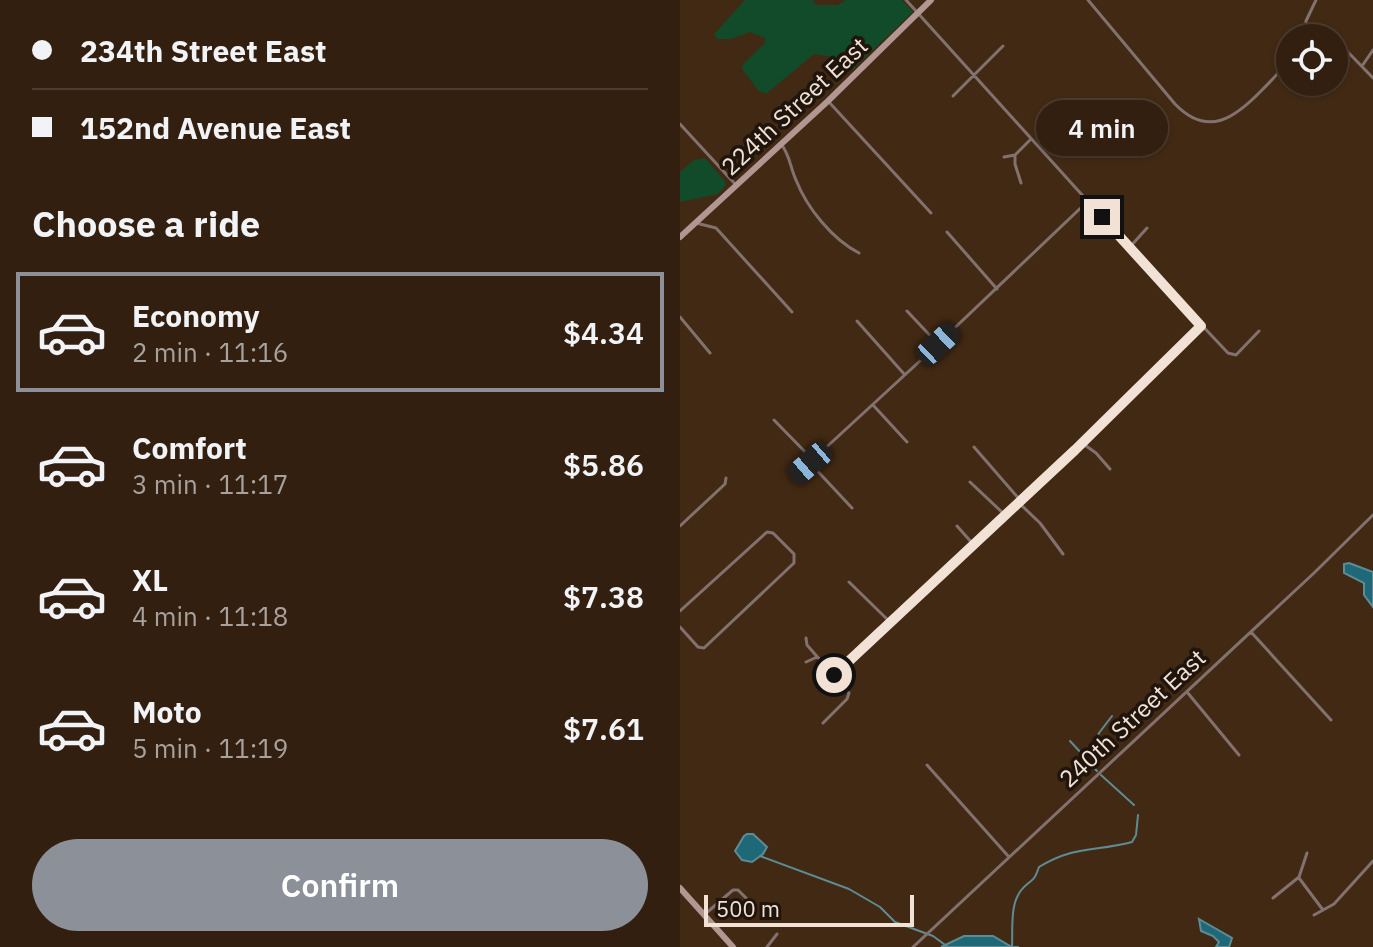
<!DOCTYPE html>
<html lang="en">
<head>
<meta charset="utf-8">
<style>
	body { margin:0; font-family:"IBM Plex Sans",sans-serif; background:#3a2718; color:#f1f3f6; height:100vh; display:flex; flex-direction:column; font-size:30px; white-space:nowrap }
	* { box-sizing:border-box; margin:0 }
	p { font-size:26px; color:#a8a29e }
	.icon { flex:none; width:44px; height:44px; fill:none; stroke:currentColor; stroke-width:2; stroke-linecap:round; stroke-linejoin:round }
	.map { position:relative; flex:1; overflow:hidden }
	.sheet { display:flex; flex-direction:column; background:#321f0f; width:680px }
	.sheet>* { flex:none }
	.hud { display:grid; align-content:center; height:176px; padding:0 32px; background:#321f0f }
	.fabs { position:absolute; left:596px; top:24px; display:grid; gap:16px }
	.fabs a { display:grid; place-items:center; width:72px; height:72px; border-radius:50%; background:#321f0f; box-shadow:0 2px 6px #0004,0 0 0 2px #4d3d2f; font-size:40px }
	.scale { position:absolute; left:24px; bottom:20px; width:210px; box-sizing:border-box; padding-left:8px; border:4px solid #f2e1d5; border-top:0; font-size:22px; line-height:28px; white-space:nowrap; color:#f2e1d5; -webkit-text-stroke:6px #20150c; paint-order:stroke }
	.end { position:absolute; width:36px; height:36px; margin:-18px; border:10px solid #f2e1d5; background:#111; box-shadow:0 0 0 4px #111 }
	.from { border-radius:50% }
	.bubble { position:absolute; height:56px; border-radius:28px; background:#321f0f; box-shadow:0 2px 6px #0004,0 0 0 2px #4d3d2f; font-size:26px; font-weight:600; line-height:56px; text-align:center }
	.car { position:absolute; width:24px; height:48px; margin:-24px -12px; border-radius:10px; box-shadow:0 0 6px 2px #0007; background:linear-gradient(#222 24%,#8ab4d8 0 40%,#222 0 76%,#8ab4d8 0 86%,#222 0) }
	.hud b { display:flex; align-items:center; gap:28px; height:76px; font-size:30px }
	.hud b+b { border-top:2px solid #4d3d2f }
	.hud i { width:20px; height:20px; background:#f1f3f6 }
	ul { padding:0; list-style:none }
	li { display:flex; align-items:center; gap:24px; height:120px; margin:0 16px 12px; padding:0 16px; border:4px solid transparent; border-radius:0px }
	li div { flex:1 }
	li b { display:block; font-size:30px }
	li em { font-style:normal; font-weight:600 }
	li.selected { border-color:#8c9099 }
	li>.icon { width:72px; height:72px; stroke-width:1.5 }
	h2 { padding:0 32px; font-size:36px; line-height:96px }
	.action { display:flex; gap:16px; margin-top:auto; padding:16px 32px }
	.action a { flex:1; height:92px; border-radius:48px; background:#8c9099; color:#fff; font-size:32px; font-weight:600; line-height:92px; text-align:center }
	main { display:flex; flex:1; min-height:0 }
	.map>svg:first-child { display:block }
	.green { fill:#114b29 }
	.water { fill:#1f6878; stroke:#5e8c94; stroke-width:2 }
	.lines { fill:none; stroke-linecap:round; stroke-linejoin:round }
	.stream { stroke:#5e8c94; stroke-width:2 }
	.street { stroke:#82716f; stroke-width:3 }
	.secondary { stroke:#b19692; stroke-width:6 }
	.route { stroke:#f2e1d5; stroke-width:10 }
	.labels { text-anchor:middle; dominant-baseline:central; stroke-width:7; stroke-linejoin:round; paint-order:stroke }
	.street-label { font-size:24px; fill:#f2e1d5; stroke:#20150c }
</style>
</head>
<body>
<main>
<section class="sheet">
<div class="hud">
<b><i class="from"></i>234th Street East</b>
<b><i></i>152nd Avenue East</b>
</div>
<h2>Choose a ride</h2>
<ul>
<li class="selected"><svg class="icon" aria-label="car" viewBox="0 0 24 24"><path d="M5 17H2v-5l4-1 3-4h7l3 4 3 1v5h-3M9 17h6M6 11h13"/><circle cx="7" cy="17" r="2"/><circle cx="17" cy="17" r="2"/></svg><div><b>Economy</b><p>2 min · 11:16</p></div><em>$4.34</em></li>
<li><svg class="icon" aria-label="car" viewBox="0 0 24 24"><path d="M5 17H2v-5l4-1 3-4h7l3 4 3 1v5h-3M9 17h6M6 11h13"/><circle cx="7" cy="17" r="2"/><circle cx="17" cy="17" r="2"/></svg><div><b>Comfort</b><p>3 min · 11:17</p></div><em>$5.86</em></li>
<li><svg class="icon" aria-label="car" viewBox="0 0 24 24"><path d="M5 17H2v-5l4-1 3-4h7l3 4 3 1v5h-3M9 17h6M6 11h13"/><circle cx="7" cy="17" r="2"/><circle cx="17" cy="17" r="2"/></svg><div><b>XL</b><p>4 min · 11:18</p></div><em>$7.38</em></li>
<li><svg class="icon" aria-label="car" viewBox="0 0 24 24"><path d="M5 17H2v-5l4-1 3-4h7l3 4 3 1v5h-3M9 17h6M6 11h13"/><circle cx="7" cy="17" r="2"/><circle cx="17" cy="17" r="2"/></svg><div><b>Moto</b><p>5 min · 11:19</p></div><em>$7.61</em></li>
</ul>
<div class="action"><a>Confirm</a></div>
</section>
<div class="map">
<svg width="693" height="947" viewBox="0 0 693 947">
	<rect width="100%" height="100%" fill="#422914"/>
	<!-- green -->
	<path class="green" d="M65 0H133L136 5H158L166 0H222L233 12 171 71 153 57 134 54 86 94 78 90 62 69 63 64 85 43V38L70 32 51 39H37L34 34Z
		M25 158 44 180 46 185 38 194 0 202V172L14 160Z"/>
	<!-- water -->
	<path class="water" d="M669 563 693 572V607L684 595V583L664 573V564Z
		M67 834H73L87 847 83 854 72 862 62 860 55 851 64 836Z
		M519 919 552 938 549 947H536L539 942 533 936 521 931Z
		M284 936H313L332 947H339H261Z"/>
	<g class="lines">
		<!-- stream -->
		<path class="stream" d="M390 741 403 755
			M417 771 403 756 414 745 419 733 432 716
			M421 775 454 805
			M80 856 169 889 200 907 215 922 253 936 268 947
			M332 947C333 929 329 901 344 887 354 878 354 881 359 867 395 845 415 852 452 842L456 835 458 815"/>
		<!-- street -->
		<path class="street" d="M226 0 468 268 548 353 556 355 579 331
			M408 0 495 104C528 138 555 118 582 90 593 79 603 69 610 55
			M636 0 626 21V27L647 38
			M618 38 625 25
			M654 41 663 47 693 78
			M682 66 693 50
			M273 96 323 46
			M148 101 251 213
			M0 124 56 185
			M101 144C110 155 110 167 116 180 127 208 152 239 179 253
			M335 155V164L341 183
			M335 155 351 139
			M324 157 335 155
			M16 223 36 228 112 312
			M267 232 317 289
			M449 248 467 228
			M227 311 258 344
			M0 317 30 353
			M177 321 225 375
			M193 405 227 442
			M94 420 133 460
			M402 443 416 453 430 469
			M294 447 340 500
			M130 463 172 508
			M114 477 241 360 408 201
			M290 482 325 515
			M338 502 360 523 383 554
			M0 526 45 484 46 478
			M277 526 293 544
			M169 582 210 622
			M0 611 87 532 93 533 114 554V563L24 648 18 647 0 627
			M571 632 651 720
			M126 638 127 645 169 693 167 699 143 723
			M126 662 137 657
			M154 675 395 450 521 326
			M507 692 559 755
			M247 765 329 857
			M619 878 643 910
			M593 898 619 877 627 853
			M24 915 53 890H58L67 899
			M634 915 654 904 693 861
			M87 947 97 934
			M233 947 634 573 693 515"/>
		<!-- secondary -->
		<path class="secondary" d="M0 237 148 101 251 0
			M0 888 53 947"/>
	</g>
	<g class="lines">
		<!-- route -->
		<path class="route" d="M154 675 395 450 521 326 422 217"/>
	</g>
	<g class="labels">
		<!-- street labels -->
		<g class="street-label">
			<text transform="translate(114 106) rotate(-43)">224th Street East</text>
			<text transform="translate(452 718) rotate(-43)">240th Street East</text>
		</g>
	</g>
</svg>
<div class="fabs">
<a><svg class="icon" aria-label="locate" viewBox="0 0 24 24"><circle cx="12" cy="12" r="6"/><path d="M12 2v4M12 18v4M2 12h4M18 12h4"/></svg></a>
</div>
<div class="scale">500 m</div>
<i class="end from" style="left:154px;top:675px"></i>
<i class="end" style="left:422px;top:217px"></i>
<div class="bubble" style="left:356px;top:100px;width:132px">4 min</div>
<i class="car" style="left:258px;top:344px;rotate:47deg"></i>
<i class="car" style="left:130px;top:463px;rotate:229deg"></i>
</div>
</main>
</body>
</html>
